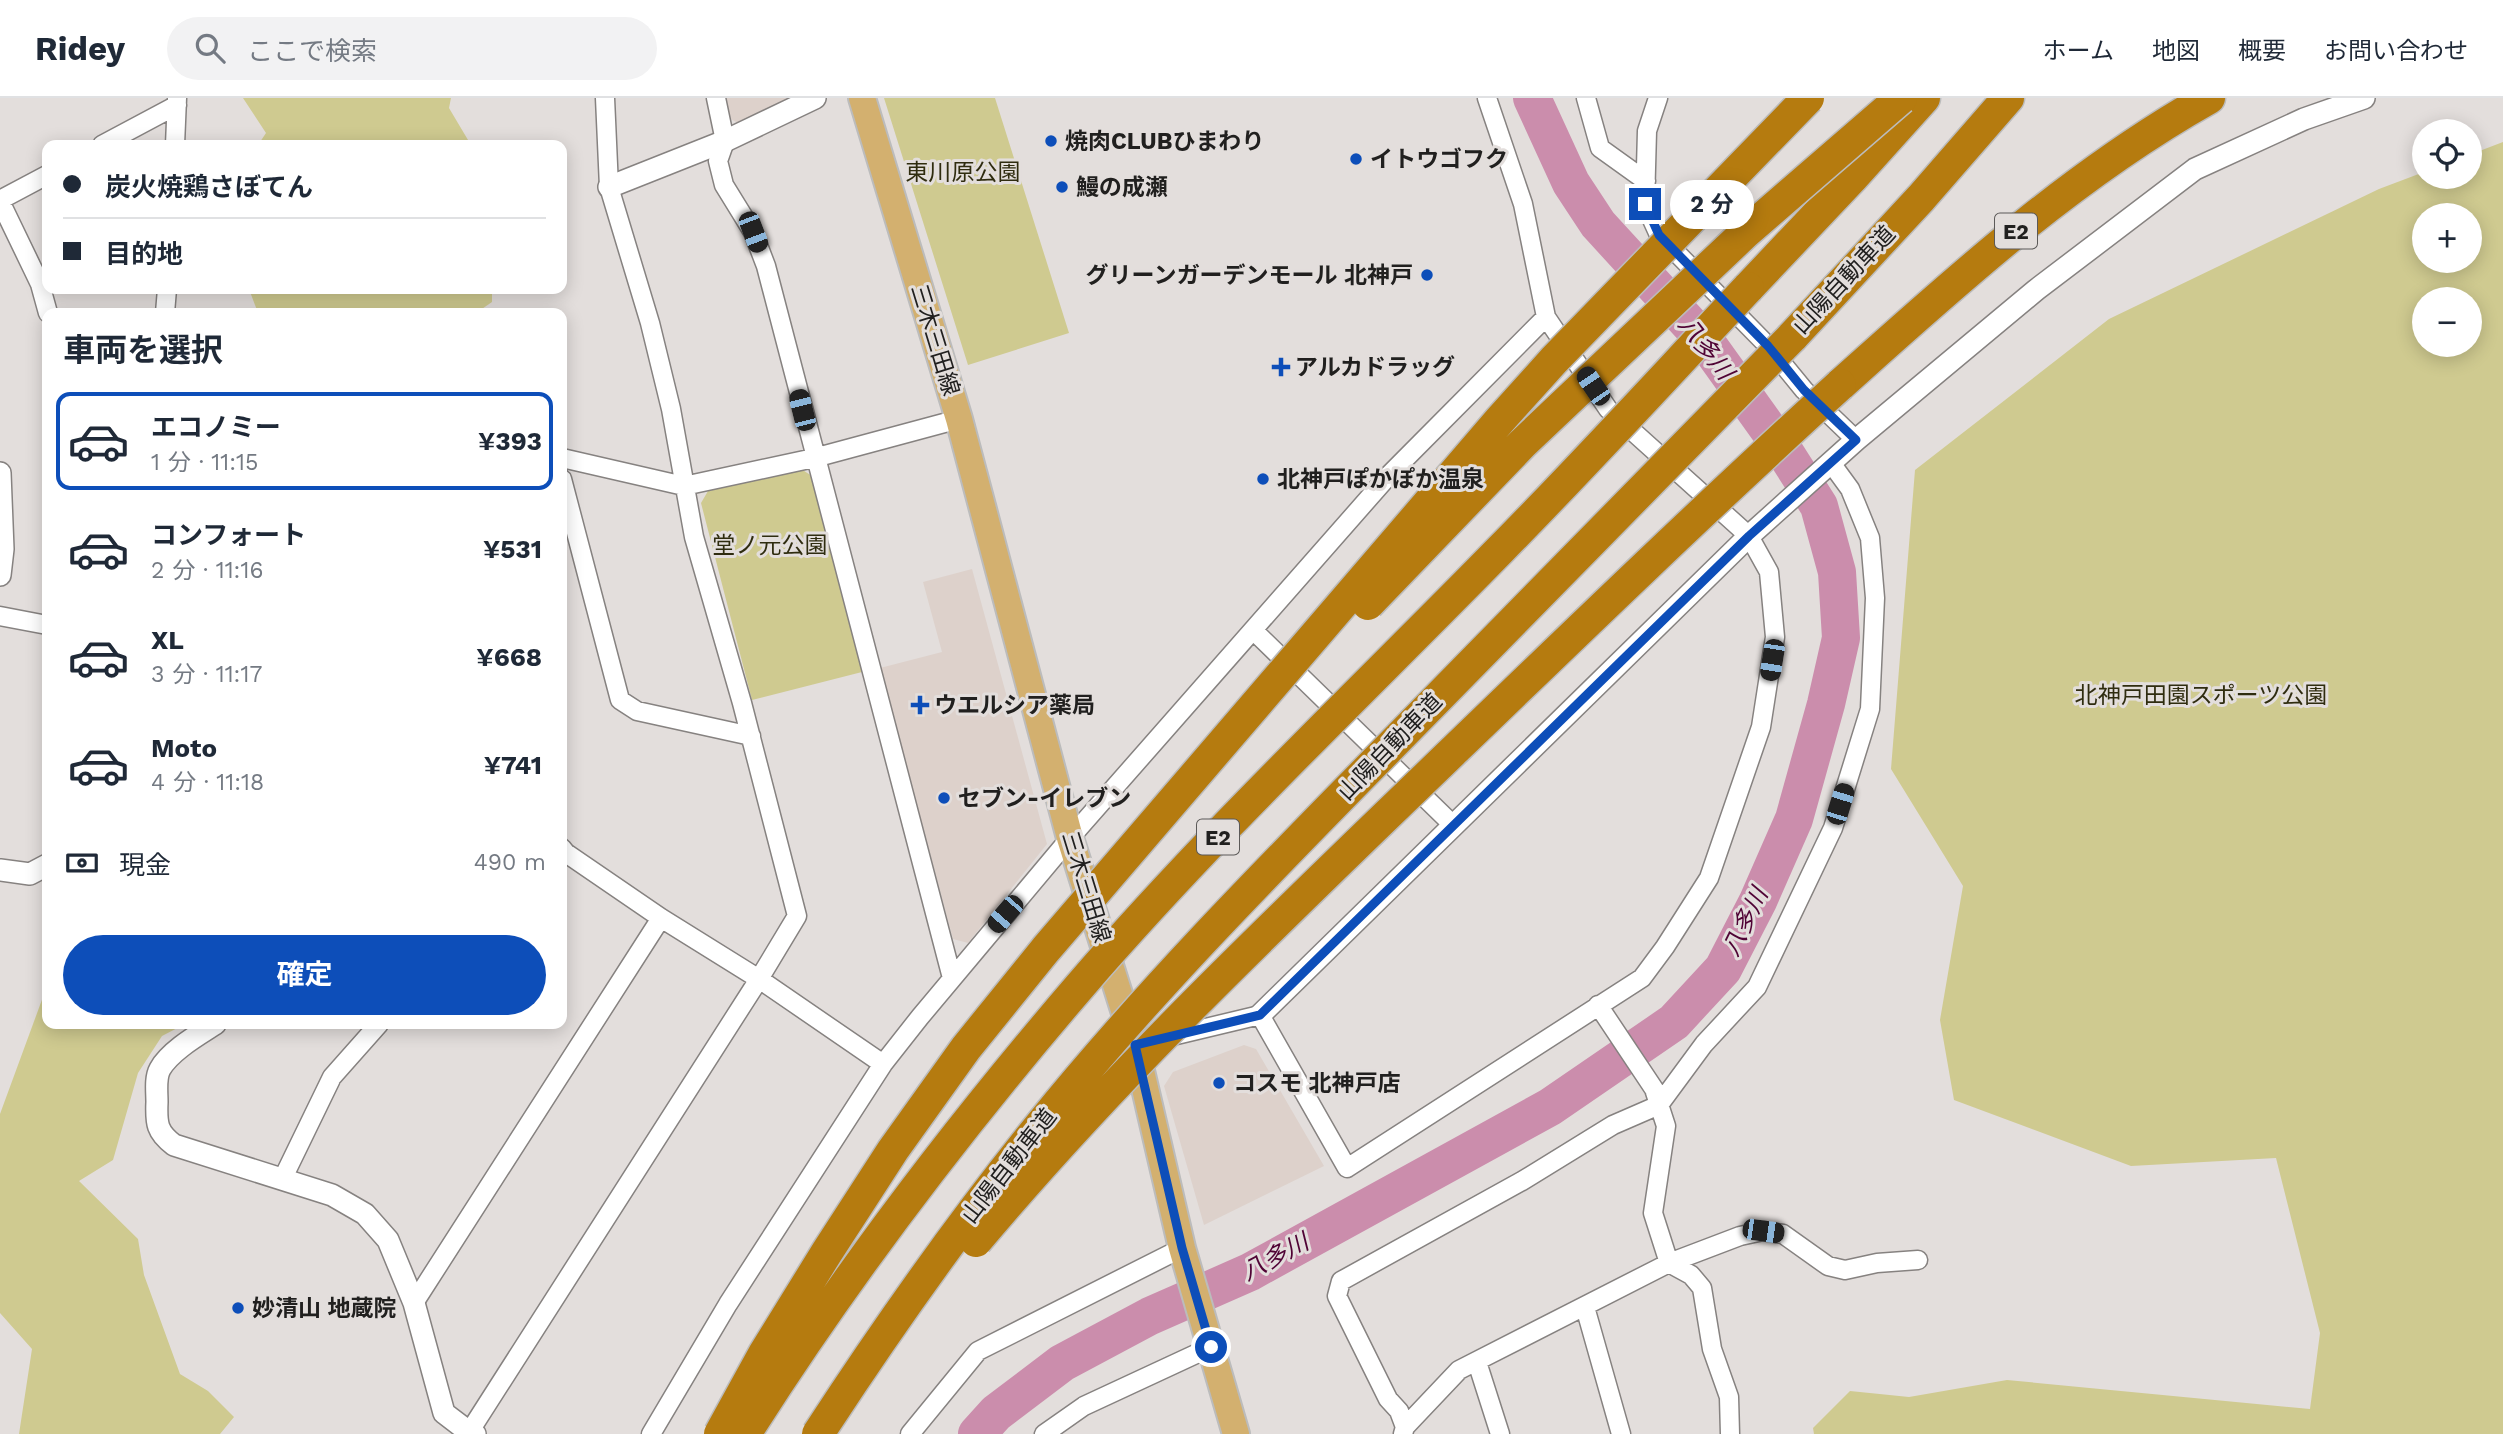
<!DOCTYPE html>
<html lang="ja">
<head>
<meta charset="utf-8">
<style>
	body { margin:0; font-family:"Work Sans","Noto Sans JP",sans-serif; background:#f2f2f3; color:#1f2937; height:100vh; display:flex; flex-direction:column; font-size:26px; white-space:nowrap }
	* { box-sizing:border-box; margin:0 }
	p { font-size:23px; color:#747a83 }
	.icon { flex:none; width:38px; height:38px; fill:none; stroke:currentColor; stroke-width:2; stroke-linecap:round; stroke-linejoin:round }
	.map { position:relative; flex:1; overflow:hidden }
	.panel { position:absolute; left:42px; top:210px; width:525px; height:721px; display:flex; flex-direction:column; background:#fff; border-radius:14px; box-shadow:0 4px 18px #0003 }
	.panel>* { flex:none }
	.hud { position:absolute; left:42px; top:42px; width:525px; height:154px; border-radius:14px; box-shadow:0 4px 18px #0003; display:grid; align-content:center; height:154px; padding:0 21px; background:#fff }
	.buttons { position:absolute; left:2412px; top:21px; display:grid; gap:14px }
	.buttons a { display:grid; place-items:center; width:70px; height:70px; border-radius:50%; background:#fff; box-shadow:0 4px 18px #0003; font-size:35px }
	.end { position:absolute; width:32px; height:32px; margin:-16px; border:9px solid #0d4eb9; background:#fff; box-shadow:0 0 0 4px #fff }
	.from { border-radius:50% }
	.bubble { position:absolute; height:49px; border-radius:24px; background:#fff; box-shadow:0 4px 18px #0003; font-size:23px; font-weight:700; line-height:49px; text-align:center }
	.car { position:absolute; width:21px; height:42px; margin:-21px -10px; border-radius:9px; box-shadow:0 0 5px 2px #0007; background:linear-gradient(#222 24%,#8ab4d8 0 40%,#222 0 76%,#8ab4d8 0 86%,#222 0) }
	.hud b { display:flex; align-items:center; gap:24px; height:66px; font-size:26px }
	.hud b+b { border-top:2px solid #e0e1e3 }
	.hud i { width:18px; height:18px; background:#1f2937 }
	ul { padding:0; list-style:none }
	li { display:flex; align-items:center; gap:21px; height:98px; margin:0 14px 10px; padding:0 7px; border:4px solid transparent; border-radius:14px }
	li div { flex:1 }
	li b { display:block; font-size:26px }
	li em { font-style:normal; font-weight:700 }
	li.active { border-color:#0d4eb9 }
	li>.icon { width:63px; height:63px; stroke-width:1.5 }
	h2 { padding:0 21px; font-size:32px; line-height:84px }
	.pay { display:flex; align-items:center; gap:18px; height:77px; padding:0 21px; font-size:26px }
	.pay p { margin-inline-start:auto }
	.primary-button { display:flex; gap:14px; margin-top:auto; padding:14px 21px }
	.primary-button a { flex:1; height:80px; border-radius:42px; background:#0d4eb9; color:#fff; font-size:28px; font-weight:700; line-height:80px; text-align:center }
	header { display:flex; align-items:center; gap:42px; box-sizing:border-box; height:98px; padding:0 35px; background:#fff; border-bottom:2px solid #e0e1e3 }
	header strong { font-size:33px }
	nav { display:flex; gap:38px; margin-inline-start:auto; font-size:24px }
	.search { width:490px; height:63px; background:#f2f2f3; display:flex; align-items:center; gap:18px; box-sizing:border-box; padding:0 24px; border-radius:38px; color:#747a83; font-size:26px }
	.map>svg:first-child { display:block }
	.built { fill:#ddd1cb }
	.green { fill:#cfca90; fill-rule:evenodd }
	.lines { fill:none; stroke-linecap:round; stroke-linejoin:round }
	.river { stroke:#cb8dac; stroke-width:38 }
	.minor-casing { stroke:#868280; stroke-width:21 }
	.tertiary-casing { stroke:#868280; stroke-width:24 }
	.primary-casing { stroke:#bcbcbc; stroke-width:30 }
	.motorway-casing { stroke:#bcbcbc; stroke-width:35 }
	.minor { stroke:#fff; stroke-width:18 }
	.tertiary { stroke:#fff; stroke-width:21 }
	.primary { stroke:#d3b06f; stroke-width:26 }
	.motorway { stroke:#b57b0f; stroke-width:32 }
	.motorway-bridge-casing { stroke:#bcbcbc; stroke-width:35; stroke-linecap:butt }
	.motorway-bridge { stroke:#b57b0f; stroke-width:32 }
	.route { stroke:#0d4eb9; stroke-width:9 }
	.poi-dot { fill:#0d4eb9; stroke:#e3dedc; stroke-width:2.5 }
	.labels { text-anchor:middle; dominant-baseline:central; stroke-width:6; stroke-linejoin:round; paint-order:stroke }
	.shield { fill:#e3dedc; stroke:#5b5958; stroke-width:2 }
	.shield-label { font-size:21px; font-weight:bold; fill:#21201f }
	.poi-label { font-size:23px; font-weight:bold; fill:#21201f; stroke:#e3dedc; text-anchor:start }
	.park-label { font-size:23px; fill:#2f2c0f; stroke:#e3dedc }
	.street-label { font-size:23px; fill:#21201f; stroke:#e3dedc }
	.water-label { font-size:24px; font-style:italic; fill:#500335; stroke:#e3dedc }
</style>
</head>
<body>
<header>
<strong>Ridey</strong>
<div class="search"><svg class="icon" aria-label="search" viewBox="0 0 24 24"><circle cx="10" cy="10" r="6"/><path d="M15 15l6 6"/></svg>ここで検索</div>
<nav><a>ホーム</a><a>地図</a><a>概要</a><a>お問い合わせ</a></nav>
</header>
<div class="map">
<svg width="2503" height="1336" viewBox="0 0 2503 1336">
	<rect width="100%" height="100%" fill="#e3dedc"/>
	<!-- built -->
	<path class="built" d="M724 0H790L740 26 729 20Z
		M972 471 1047 746 968 845 953 841 880 570 942 554 923 484Z
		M1244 947 1256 951 1324 1068 1204 1127 1164 988 1173 974Z"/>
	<!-- green -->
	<path class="green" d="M243 0H451L449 10 471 47H258L266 35Z
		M884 0H995L1069 235 968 267Z
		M2503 44V1336H1814L1813 1330 1850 1293 1909 1299 2007 1282 2310 1311 2320 1235 2276 1060 2131 1068 1954 1002 1940 922 1963 788 1891 671 1915 372 2109 221 2379 91 2424 74V79H2469V57ZM2424 117H2469V163H2424ZM2469 201V247H2424V201Z
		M249 191H492V204L476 215H258Z
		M801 371 812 378 862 574 752 602 701 405 708 393Z
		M47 888V926H185L162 938 138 975 113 1062 79 1083 138 1141 144 1177 180 1276 208 1293 234 1319 220 1336H19L32 1251 0 1215V1016Z"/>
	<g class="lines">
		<!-- river -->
		<path class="river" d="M977 1336 996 1315 1062 1265 1150 1218 1250 1174 1550 1009 1674 924 1723 871 1758 803 1794 721 1826 606 1841 540 1837 474 1819 408 1784 353 1706 244 1598 126 1571 85 1532 0"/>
		<!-- minor casing -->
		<g class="minor-casing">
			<path id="minor" d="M605 0 609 89 650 225 671 311 694 439 742 605 797 818 759 881 883 966
				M716 0 725 43 718 63 724 87 753 134 766 168 952 880
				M1586 0 1600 50 1646 83
				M1658 0 1647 33 1645 106 1659 137 1768 248 1804 292 1856 342
				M102 47 177 7
				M175 47 177 0
				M0 102 47 77
				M0 103 40 186 48 215
				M165 215 167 191
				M562 360 684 388 814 360 959 321
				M562 381 620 602 637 613 751 638
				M0 518 47 527
				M1254 533 1453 727
				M1598 907 1654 991 1666 1028 1653 1115 1669 1165 1691 1177 1702 1190 1712 1251 1729 1299 1730 1336
				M1168 939 1260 917 1347 1070 1642 880 1665 849 1709 780 1761 629 1775 539 1769 474 1749 438 1608 311 1546 219 1523 106 1487 0
				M283 1080 332 979 379 926
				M414 1205 661 820
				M1585 1209 1621 1336
				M1477 1264 1500 1336
				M1405 1329 1459 1272 1669 1165 1740 1138 1763 1133 1783 1136 1828 1168 1845 1172 1877 1165 1918 1162
				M468 1336 759 881 661 820 566 755 562 750
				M651 1336 728 1206 883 966 920 919 1070 740 1390 376 1546 219
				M910 1336 978 1253 1182 1150
				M1044 1336 1084 1308 1211 1249
				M1403 1336 1405 1329 1399 1313 1388 1301 1337 1198 1341 1183 1522 1083 1613 1027 1659 1007 1704 946 1757 889 1833 730 1870 611 1875 500 1870 440 1850 391 1831 365"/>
		</g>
		<!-- tertiary casing -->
		<g class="tertiary-casing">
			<path id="tertiary" d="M609 89 725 43 815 0
				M0 375 3 451 0 477
				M0 772 30 776 47 767
				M1260 917 1749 438 1856 342 2036 192 2195 71 2304 21 2364 0
				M215 926C198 937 170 953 160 971 155 980 157 994 157 1004 156 1026 157 1034 174 1047L332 1097 365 1116 388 1142 414 1205 444 1315 469 1334 475 1336"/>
		</g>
		<!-- primary casing -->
		<g class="primary-casing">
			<path id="primary" d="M862 0 959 321 1070 740 1135 947 1182 1150 1236 1336"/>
		</g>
		<!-- motorway casing -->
		<g class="motorway-casing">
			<path id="motorway" d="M1748 190 1852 80 1924 0
				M1792 239 1921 100 2008 0
				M1840 287C1956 183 2072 77 2209 0"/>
		</g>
		<!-- minor -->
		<use href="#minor" class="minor"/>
		<!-- tertiary -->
		<use href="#tertiary" class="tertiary"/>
		<!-- primary -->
		<use href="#primary" class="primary"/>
		<!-- motorway -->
		<use href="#motorway" class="motorway"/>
		<!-- motorway-bridge casing -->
		<g class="motorway-bridge-casing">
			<path id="motorway-bridge" d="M1368 506 1522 346 1745 135 1901 0
				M976 1143C1112 981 1262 838 1414 691 1555 555 1695 419 1840 287
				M720 1336 764 1256 827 1154 893 1052 966 950 1046 851 1500 322 1554 262 1808 0
				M745 1336C845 1178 958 1030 1080 888 1212 735 1359 596 1500 452 1585 366 1666 277 1748 190
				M818 1336C887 1230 959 1128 1038 1030 1143 900 1261 780 1378 661 1516 520 1654 380 1792 239"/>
		</g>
		<!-- motorway-bridge -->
		<use href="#motorway-bridge" class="motorway-bridge"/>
	</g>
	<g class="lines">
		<!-- route -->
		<path class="route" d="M1211 1249 1182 1150 1135 947 1260 917 1749 438 1856 342 1804 292 1768 248 1659 137 1645 106"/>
	</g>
	<!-- markers -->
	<g class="poi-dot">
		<circle cx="1051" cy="43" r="7"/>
		<circle cx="1356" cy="61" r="7"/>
		<circle cx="1062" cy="89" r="7"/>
		<circle cx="1427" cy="177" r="7"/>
		<path d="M1277.5 258.5h7v7h7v7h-7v7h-7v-7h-7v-7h7z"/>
		<circle cx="1263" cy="381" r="7"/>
		<path d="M916.5 596.5h7v7h7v7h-7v7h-7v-7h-7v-7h7z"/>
		<circle cx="944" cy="700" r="7"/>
		<circle cx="1219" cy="985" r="7"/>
		<circle cx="238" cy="1210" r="7"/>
	</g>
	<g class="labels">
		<!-- shield labels -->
		<g class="shield">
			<rect x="1995" y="115.5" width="42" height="35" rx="5"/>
			<rect x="1197" y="721.5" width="42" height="35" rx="5"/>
		</g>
		<g class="shield-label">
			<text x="2016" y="133">E2</text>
			<text x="1218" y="739">E2</text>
		</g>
		<!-- poi labels -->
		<g class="poi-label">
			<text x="1065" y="43">焼肉CLUBひまわり</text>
			<text x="1370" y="61">イトウゴフク</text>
			<text x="1076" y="89">鰻の成瀬</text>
			<text x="1413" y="177" text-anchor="end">グリーンガーデンモール 北神戸</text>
			<text x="1295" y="269">アルカドラッグ</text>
			<text x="1277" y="381">北神戸ぽかぽか温泉</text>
			<text x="934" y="607">ウエルシア薬局</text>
			<text x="958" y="700">セブン-イレブン</text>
			<text x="1233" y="985">コスモ 北神戸店</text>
			<text x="252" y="1210">妙清山 地蔵院</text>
		</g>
		<!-- park labels -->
		<g class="park-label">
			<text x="963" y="74">東川原公園</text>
			<text x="770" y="447">堂ノ元公園</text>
			<text x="2201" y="597">北神戸田園スポーツ公園</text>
		</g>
		<!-- street labels -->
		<g class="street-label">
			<text transform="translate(1844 182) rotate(-47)">山陽自動車道</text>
			<text transform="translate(935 242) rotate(73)">三木三田線</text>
			<text transform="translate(1390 649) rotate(-46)">山陽自動車道</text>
			<text transform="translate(1086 789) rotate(73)">三木三田線</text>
			<text transform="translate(1009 1068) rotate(-52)">山陽自動車道</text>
		</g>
		<!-- water labels -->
		<g class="water-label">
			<text transform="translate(1706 250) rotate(52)">八多川</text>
			<text transform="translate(1745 824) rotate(-64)">八多川</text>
			<text transform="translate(1275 1159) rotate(-28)">八多川</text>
		</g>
	</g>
</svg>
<div class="buttons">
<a><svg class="icon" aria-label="locate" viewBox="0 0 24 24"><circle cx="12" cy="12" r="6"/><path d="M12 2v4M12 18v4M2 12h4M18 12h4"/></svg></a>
<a>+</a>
<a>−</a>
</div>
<i class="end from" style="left:1211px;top:1249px"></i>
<i class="end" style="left:1645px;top:106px"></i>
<div class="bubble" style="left:1670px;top:82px;width:84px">2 分</div>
<i class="car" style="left:753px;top:134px;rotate:159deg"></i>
<i class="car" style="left:1593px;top:288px;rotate:326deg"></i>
<i class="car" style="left:802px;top:312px;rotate:346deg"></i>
<i class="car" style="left:1772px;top:562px;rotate:189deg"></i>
<i class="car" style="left:1840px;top:706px;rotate:17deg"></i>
<i class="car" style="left:1005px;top:816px;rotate:221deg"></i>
<i class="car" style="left:1763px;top:1133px;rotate:98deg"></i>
<div class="hud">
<b><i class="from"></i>炭火焼鶏さぼてん</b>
<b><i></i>目的地</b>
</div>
<section class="panel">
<h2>車両を選択</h2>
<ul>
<li class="active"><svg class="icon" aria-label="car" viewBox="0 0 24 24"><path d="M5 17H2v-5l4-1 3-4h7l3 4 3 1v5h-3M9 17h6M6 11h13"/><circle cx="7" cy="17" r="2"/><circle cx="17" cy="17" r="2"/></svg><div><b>エコノミー</b><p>1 分 · 11:15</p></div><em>¥393</em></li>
<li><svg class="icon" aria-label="car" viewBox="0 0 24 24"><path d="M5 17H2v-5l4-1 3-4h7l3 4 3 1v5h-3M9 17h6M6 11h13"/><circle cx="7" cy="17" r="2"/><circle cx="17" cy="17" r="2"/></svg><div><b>コンフォート</b><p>2 分 · 11:16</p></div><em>¥531</em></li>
<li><svg class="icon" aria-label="car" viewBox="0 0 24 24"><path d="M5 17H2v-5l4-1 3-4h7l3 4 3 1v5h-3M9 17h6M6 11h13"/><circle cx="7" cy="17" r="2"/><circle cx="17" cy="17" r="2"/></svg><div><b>XL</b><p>3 分 · 11:17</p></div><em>¥668</em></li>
<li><svg class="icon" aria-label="car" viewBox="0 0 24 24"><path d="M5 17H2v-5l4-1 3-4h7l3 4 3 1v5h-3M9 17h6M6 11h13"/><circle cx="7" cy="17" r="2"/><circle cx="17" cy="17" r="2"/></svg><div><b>Moto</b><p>4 分 · 11:18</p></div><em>¥741</em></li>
</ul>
<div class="pay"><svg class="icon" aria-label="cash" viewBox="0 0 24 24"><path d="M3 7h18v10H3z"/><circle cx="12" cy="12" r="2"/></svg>現金<p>490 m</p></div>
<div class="primary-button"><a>確定</a></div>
</section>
</div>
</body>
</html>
